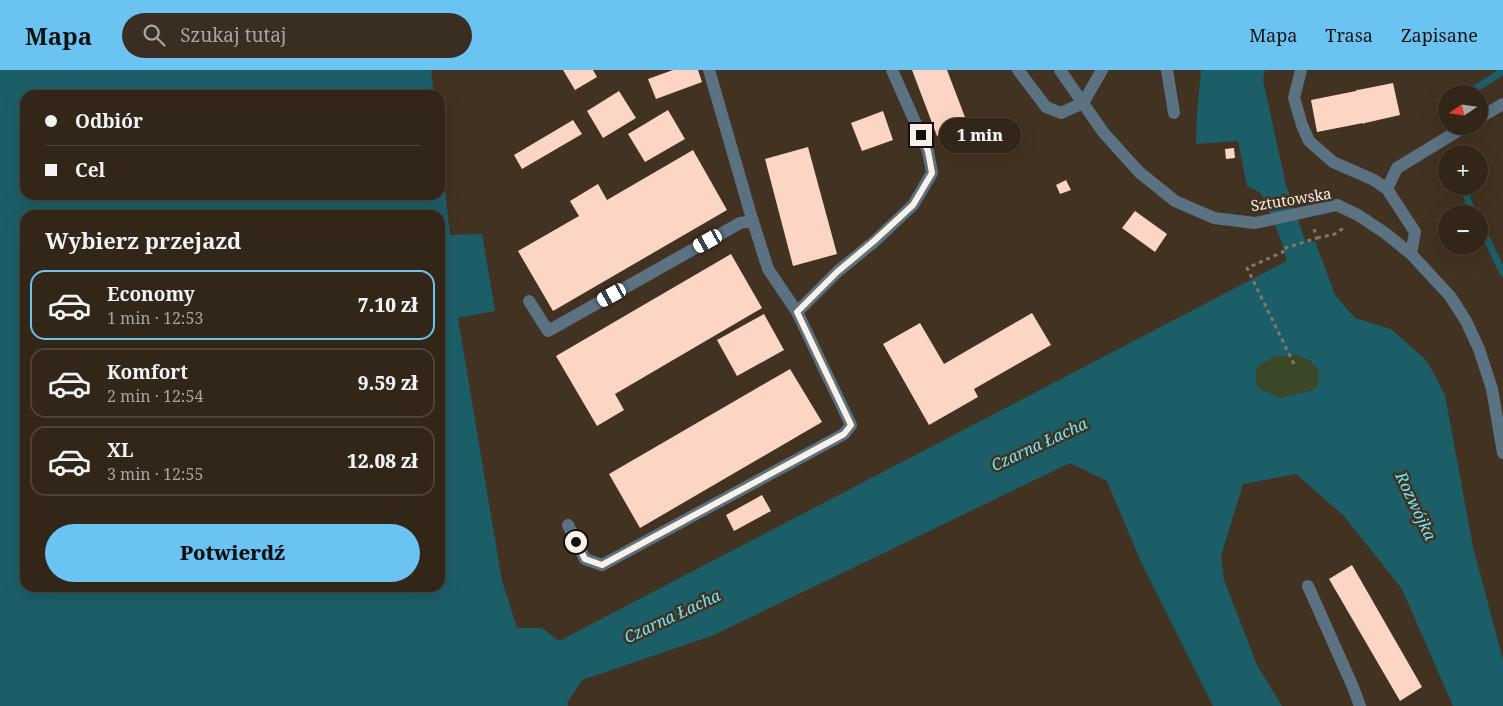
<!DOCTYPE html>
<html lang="pl">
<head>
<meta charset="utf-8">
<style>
	body { margin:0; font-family:"Noto Serif",serif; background:#3a2e22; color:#f1f3f6; height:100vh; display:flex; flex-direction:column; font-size:19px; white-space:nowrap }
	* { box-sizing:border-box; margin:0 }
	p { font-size:16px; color:#a8a5a2 }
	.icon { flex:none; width:28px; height:28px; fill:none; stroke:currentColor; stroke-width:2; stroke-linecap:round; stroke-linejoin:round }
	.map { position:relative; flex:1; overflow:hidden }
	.panel { position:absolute; left:20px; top:140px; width:425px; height:382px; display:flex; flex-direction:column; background:#322619; border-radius:15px; box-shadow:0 5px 20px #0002,0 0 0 1px #4d4338 }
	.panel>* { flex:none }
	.hud { position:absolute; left:20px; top:20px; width:425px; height:110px; border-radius:15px; box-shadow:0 5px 20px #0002,0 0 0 1px #4d4338; display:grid; align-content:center; height:110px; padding:0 25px; background:#322619 }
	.needle { width:32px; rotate:257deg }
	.tools { position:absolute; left:1438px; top:15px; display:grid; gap:10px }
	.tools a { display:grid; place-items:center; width:50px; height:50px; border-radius:50%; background:#322619; box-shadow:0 5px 20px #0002,0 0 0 1px #4d4338; font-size:25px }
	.end { position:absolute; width:22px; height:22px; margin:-11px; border:6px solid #fbf1e6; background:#111; box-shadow:0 0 0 2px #111 }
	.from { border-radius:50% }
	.bubble { position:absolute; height:35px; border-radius:18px; background:#322619; box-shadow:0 5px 20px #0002,0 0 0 1px #4d4338; font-size:16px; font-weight:800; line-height:35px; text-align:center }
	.car { position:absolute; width:15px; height:30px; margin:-15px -8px; border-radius:6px; box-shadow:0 0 4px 1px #0007; background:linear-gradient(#fff 24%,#345 0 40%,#fff 0 76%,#345 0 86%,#fff 0) }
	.hud b { display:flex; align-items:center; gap:18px; height:48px; font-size:19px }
	.hud b+b { border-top:1px solid #4d4338 }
	.hud i { width:12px; height:12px; background:#f1f3f6 }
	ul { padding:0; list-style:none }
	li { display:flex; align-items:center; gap:15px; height:70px; margin:0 10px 8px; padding:0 15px; border:2px solid #4d4338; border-radius:15px }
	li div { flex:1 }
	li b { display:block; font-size:19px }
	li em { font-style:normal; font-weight:800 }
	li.active { border-color:#6bc3f2 }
	li>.icon { width:45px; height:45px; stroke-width:1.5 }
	h2 { padding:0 25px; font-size:22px; line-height:60px }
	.cta { display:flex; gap:10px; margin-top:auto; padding:10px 25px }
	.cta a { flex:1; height:58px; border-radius:30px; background:#6bc3f2; color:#111; font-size:20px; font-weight:800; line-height:58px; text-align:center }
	header { display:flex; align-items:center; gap:30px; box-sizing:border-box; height:70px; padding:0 25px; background:#6bc3f2; color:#111 }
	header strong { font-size:24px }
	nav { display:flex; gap:28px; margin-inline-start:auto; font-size:18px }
	.search { width:350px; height:45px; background:#3a2e22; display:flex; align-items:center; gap:12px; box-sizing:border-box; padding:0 18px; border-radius:28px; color:#a8a5a2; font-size:19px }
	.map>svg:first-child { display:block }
	.green { fill:#3a4827 }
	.water { fill:#1c5e68; fill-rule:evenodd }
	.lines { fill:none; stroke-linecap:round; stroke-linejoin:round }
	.stream { stroke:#1c5e68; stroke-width:7 }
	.building { fill:#fdd5c5 }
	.path { stroke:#847667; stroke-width:3; stroke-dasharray:4 4; stroke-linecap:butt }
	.service { stroke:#5b7282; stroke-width:12 }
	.minor { stroke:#5b7282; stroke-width:12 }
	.route { stroke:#fbf1e6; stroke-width:6 }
	.labels { text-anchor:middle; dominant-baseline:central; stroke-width:5; stroke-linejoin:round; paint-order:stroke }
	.street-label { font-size:15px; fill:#fbf1e6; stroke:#423221 }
	.water-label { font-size:16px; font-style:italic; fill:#6de8fc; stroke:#423221 }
</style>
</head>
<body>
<header>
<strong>Mapa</strong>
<div class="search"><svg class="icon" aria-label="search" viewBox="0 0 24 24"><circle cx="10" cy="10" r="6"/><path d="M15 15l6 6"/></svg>Szukaj tutaj</div>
<nav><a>Mapa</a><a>Trasa</a><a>Zapisane</a></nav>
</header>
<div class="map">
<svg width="1503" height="636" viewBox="0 0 1503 636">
	<rect width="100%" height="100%" fill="#423221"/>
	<!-- green -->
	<path class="green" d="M1296 285 1309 290 1319 301 1318 315 1313 320 1281 328 1260 319 1256 311V298L1273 287Z"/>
	<!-- water -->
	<path class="water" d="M0 0H431L434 25H25V125H440V75L450 165 482 164 495 241 458 248 502 511 517 558H542L559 571 1287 191 1280 167 1261 123 1247 116 1238 71 1196 74 1197 44 1201 0H1265L1263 10 1286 115 1306 173 1315 171 1335 225 1355 248 1391 259 1427 291 1445 325 1473 477 1503 590V636H1453L1402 519 1344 446 1296 404 1243 414 1221 486 1224 510 1257 595 1282 636H1213L1141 492 1107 411 1070 393 714 565 582 610 567 633 568 636H0ZM25 145H440V518H25ZM1296 285 1309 290 1319 301 1318 315 1313 320 1281 328 1260 319 1256 311V298L1273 287Z"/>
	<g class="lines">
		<!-- stream -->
		<path class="stream" d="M1467 24 1503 1
			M1465 116 1468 131 1474 144
			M1479 153 1503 203"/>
	</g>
	<!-- building -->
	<path class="building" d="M563 0H593L597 7 575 20Z
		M673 0H698L702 12 656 29 648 9Z
		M912 0H947L968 55 937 66Z
		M1393 13 1400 45 1365 53 1363 54V53L1317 62 1311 30 1356 21 1358 19V20Z
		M619 21 636 48 603 68 587 41Z
		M668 40 685 69 645 92 628 64Z
		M883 41 893 70 862 81 851 53Z
		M573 50 582 64 522 99 514 85Z
		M808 77 837 184 793 196 765 89Z
		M1234 78 1235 88 1226 89 1225 79Z
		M693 80 727 140 553 241 518 181 579 146 570 131 598 114 607 130Z
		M1066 110 1071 120 1060 124 1056 115Z
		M1135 141 1167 164 1155 182 1122 158Z
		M731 184 762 238 615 324 624 340 597 356 556 286Z
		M1032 243 1051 275 974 319 978 327 929 355 883 274 920 253 944 294Z
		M764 244 784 280 737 306 717 270Z
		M790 299 822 352 640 458 609 404Z
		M762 425 771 441 734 461 726 445Z
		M1352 495 1422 617 1400 631 1329 509Z"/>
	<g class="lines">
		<!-- path -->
		<path class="path" d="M1317 168 1335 164 1345 157
			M1294 294 1247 198 1283 182 1282 179 1317 168 1314 159"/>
		<!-- service -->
		<path class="service" d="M709 0 750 142 768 199 797 242
			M1018 0 1046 37 1061 43 1083 33 1102 0
			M1167 0 1174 43
			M1301 0 1294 28 1302 55 1309 71 1333 92 1374 110 1387 119
			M1479 48 1503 34
			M1411 184 1415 162 1387 119 1397 98 1466 56
			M529 231 548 261 740 153 753 151
			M568 455 585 489 602 495 844 364 851 355 797 242 837 202 875 171 913 135 932 103 928 81 892 0
			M1308 516 1353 617 1360 636"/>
		<!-- minor -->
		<path class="minor" d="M1060 0 1103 62 1139 102 1175 131 1214 148 1255 153 1337 135 1358 145 1385 163 1411 184 1450 226 1466 251 1479 279 1492 319 1503 383"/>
	</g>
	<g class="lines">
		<!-- route -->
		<path class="route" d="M576 472 585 489 602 495 844 364 851 355 797 242 837 202 874 171 913 135 932 103 928 81 921 65"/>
	</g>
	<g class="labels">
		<!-- street labels -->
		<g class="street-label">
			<text transform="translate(1291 129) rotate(-9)">Sztutowska</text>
		</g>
		<!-- water labels -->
		<g class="water-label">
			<text transform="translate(1039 374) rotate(-25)">Czarna Łacha</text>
			<text transform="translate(1416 436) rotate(65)">Rozwójka</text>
			<text transform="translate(672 546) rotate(-25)">Czarna Łacha</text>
		</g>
	</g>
</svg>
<div class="tools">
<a><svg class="needle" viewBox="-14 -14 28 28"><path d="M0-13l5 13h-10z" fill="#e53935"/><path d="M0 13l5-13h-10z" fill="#a8a5a2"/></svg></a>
<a>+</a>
<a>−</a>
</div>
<i class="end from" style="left:576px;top:472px"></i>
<i class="end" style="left:921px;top:65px"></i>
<div class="bubble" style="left:939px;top:48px;width:82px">1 min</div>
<i class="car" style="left:708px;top:171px;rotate:241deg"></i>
<i class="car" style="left:612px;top:225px;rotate:241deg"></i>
<div class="hud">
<b><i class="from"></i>Odbiór</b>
<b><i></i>Cel</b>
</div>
<section class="panel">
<h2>Wybierz przejazd</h2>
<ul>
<li class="active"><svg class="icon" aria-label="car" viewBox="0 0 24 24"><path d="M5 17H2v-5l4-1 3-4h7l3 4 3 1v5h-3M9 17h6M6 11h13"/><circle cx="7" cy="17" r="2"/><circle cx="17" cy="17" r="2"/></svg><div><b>Economy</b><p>1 min · 12:53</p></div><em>7.10 zł</em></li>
<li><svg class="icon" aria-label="car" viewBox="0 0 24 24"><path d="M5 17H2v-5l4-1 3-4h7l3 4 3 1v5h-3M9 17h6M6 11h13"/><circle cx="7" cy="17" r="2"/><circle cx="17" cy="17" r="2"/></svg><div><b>Komfort</b><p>2 min · 12:54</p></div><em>9.59 zł</em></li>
<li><svg class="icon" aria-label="car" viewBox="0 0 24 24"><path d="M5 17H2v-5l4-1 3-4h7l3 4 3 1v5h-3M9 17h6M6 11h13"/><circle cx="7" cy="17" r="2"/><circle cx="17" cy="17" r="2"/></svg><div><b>XL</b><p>3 min · 12:55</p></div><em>12.08 zł</em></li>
</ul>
<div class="cta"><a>Potwierdź</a></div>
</section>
</div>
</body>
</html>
